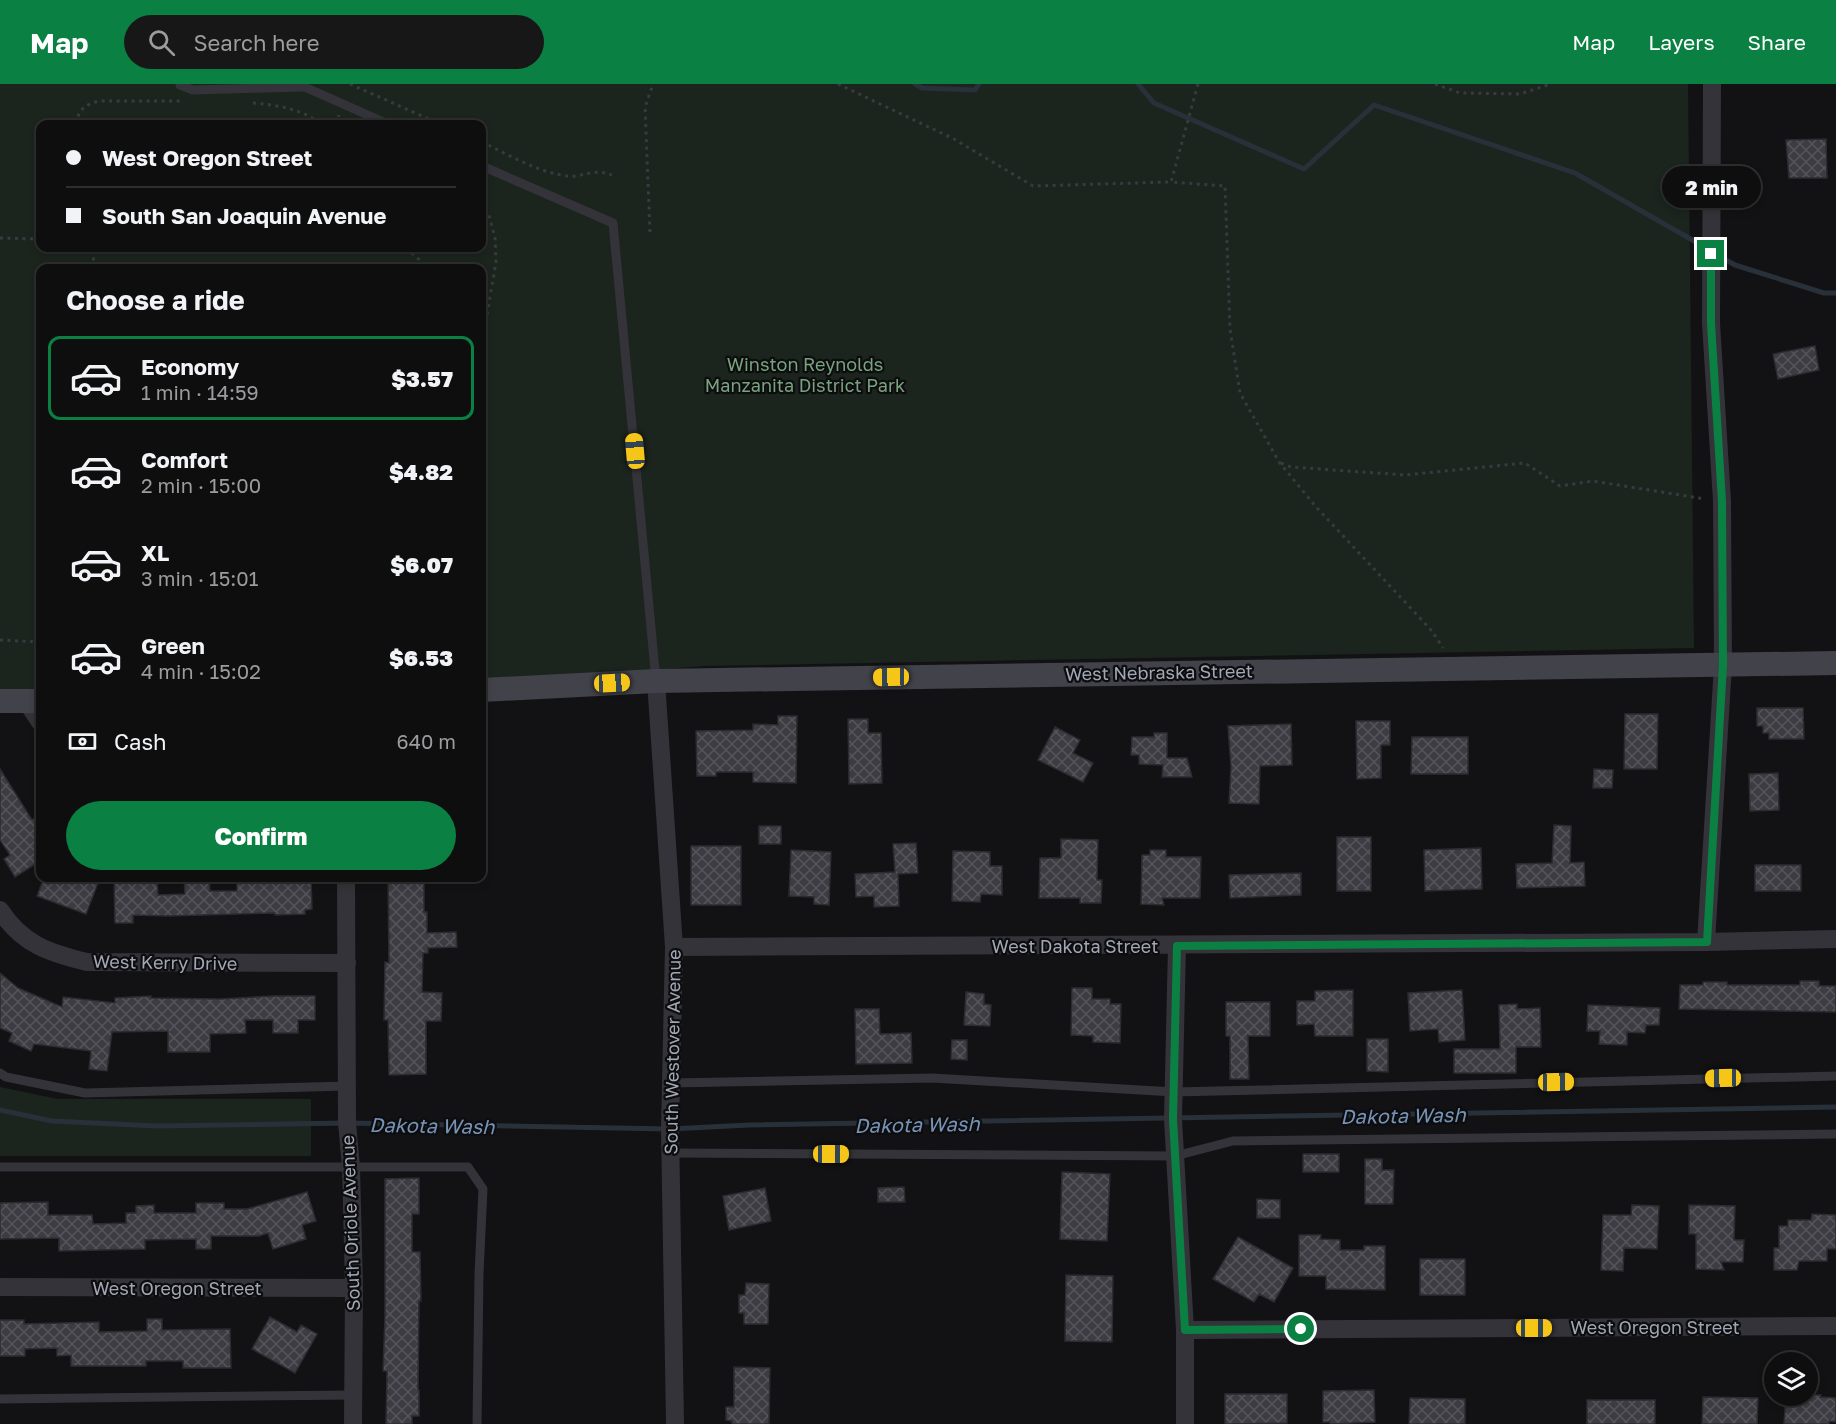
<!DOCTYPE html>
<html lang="en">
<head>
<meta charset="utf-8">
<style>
	body { margin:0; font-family:"Golos Text",sans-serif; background:#171718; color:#f1f3f6; height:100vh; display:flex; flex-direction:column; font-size:22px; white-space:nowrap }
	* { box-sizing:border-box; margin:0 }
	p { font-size:20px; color:#9b9c9e }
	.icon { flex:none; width:33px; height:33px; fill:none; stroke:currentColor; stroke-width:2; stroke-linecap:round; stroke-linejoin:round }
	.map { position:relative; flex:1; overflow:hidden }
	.panel { position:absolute; left:36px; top:180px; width:450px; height:618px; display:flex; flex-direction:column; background:#0e0e0f; border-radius:12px; box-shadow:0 3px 9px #0003,0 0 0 2px #2e2e2f }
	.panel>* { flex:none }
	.top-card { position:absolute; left:36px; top:36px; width:450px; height:132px; border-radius:12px; box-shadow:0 3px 9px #0003,0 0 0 2px #2e2e2f; display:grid; align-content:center; height:132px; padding:0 30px; background:#0e0e0f }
	.buttons { position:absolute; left:1764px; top:1268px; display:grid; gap:12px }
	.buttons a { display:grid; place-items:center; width:54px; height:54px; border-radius:50%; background:#0e0e0f; box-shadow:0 3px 9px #0003,0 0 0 2px #2e2e2f; font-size:30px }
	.end { position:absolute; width:27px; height:27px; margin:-14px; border:8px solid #0b8043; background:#fff; box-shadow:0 0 0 3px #fff }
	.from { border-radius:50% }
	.bubble { position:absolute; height:42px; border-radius:21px; background:#0e0e0f; box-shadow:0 3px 9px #0003,0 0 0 2px #2e2e2f; font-size:20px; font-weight:800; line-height:42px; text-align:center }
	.car { position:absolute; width:18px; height:36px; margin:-18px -9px; border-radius:8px; box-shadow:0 0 4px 2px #0007; background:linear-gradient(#f5c518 24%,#345 0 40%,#f5c518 0 76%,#345 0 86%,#f5c518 0) }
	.top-card b { display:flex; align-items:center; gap:21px; height:57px; font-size:22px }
	.top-card b+b { border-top:2px solid #2e2e2f }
	.top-card i { width:15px; height:15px; background:#f1f3f6 }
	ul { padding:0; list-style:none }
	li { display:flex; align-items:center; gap:18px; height:84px; margin:0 12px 9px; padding:0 18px; border:3px solid transparent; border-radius:12px }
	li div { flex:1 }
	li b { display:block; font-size:22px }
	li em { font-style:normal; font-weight:800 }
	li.selected { border-color:#0b8043 }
	li>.icon { width:54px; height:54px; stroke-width:1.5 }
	h2 { padding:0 30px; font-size:27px; line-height:72px }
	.pay { display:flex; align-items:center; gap:15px; height:66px; padding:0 30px; font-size:22px }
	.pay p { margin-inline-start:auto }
	.primary-button { display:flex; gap:12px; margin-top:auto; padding:12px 30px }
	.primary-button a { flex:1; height:69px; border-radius:36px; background:#0b8043; color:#fff; font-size:24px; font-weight:800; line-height:69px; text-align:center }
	header { display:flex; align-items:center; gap:36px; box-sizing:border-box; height:84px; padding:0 30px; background:#0b8043; color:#fff }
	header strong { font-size:28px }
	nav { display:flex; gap:33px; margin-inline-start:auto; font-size:21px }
	.search { width:420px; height:54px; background:#171718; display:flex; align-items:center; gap:15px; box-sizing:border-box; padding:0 21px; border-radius:33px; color:#9b9c9e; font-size:22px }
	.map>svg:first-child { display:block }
	.green { fill:#1c241e; fill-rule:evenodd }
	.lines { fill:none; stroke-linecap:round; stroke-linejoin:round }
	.stream { stroke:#283039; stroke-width:5 }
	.building { fill:url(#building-cross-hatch); stroke:#2c2c30; stroke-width:1.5 }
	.path { stroke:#393a40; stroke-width:3; stroke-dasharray:3 4.5; stroke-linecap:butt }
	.lane { stroke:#333339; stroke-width:9 }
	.street { stroke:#333339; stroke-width:18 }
	.secondary { stroke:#41424a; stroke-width:24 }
	.route { stroke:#0b8043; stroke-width:8 }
	.labels { text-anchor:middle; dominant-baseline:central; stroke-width:4.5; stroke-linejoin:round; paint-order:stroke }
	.park-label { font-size:18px; fill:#77a37d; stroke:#0d0d0f }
	.street-label { font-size:18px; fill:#a2a7b6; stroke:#0d0d0f }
	.water-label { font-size:20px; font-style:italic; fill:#7693b5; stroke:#0d0d0f }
</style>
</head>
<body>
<header>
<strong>Map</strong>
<div class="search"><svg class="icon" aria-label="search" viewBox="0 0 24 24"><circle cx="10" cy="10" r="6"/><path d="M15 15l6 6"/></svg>Search here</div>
<nav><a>Map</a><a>Layers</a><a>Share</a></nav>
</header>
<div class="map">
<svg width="1836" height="1340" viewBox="0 0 1836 1340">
	<defs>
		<pattern id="building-cross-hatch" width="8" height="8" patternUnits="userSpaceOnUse" patternTransform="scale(1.5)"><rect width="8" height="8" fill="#3c3c42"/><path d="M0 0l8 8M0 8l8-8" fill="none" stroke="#55555b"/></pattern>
	</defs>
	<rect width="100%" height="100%" fill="#121214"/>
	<!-- green -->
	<path class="green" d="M0 0H1688L1694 564 705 582 482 599V184H40V605H0ZM40 40H482V164H40Z
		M0 1003 58 1015H311V1072H0Z"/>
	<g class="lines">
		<!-- stream -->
		<path class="stream" d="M915 0 922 4 975 6 979 0
			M1138 0 1154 19 1304 85 1374 21 1575 89 1708 165
			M1716 170 1735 181 1824 209H1836
			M0 1026 52 1037 157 1042 347 1039 670 1045 749 1041 1836 1023"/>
	</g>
	<!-- building -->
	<path class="building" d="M1826 55 1827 94H1789L1786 56Z
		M1815 262 1819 286 1778 295 1773 270Z
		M1757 624H1803L1804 655H1769V649H1763V642H1757Z
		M1625 630H1658L1657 685H1624Z
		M778 632H797L796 699 753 698V688H716V692H697L696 647 753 646V640L778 641Z
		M848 635H868V649H881L882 699 849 700Z
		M1356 637H1390V661H1381V694L1357 695Z
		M1291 640 1292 681 1260 682 1259 720 1229 719 1231 683 1228 642Z
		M1055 643 1080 656 1073 669 1093 679 1083 698 1038 676Z
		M1154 649H1167V674H1187L1192 693H1162L1163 681 1139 680V671H1131L1132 653H1154Z
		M1412 653H1468V690H1411Z
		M0 685 32 736 40 730V777L15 793 4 775 10 771 0 756Z
		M1594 685 1613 686 1612 704H1593Z
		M1778 689 1779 726 1750 727 1749 690Z
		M1554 741 1571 742 1570 779 1584 778 1585 802 1517 804 1516 780 1552 779Z
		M759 742H781V760H759Z
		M1337 753H1371V807H1337Z
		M1061 755 1098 756 1097 796H1102L1101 819H1080V814H1039L1040 774H1061Z
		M916 759 918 789 898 790 899 822 874 823V812L856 813 855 790 895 788 893 760Z
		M691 762H741V821H691Z
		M1481 764 1482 805 1425 807 1424 766Z
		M791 766 831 768 829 821 814 820V813L789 812Z
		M1150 766H1166V773H1201L1200 814H1162L1164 821 1141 820 1142 771H1150Z
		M953 767 990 768V782H1002V811L981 810 980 818 952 817Z
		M1755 781H1801V807H1755Z
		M1301 789V811L1230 814 1229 791Z
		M44 794H100L86 830 37 812Z
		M114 794H157L158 811 185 810 184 794H209L210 807H237V794H311L312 825 305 826V830L275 831V829L167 832 133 831V839H115Z
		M388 794H424V828H427V849L456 848 457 863 428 864V869H423L422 908 442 909 441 937H426V990L389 991 388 936H384L385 878 389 879Z
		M0 889 18 904 62 923 63 913 115 919V914L151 912V914L220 915 273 912H315V936H298V949H273V936H245L246 949 210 950V968H168V947L112 948 107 987 89 985 91 967 34 960 31 967 9 957 12 949 0 944Z
		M1800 897H1819V902H1836V928L1679 925 1680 901H1703V898H1727V901H1800Z
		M1072 904H1092V915H1110V920H1121L1120 959 1093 958V952L1071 951Z
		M1353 906V952H1315L1314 940 1297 941V917H1315V907Z
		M1462 906 1465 956 1439 958 1438 945 1410 947 1408 909Z
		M966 908 984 910V920L991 921 990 942 964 941Z
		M1226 918H1270V952H1248L1249 995H1230V952H1226Z
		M1517 920V925L1540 924 1541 963H1516V989H1454V965H1500L1499 921Z
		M1588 921 1660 924 1659 941H1646L1645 949 1627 948V961L1599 960 1600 947H1587Z
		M855 925H879L880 950 911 949 912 979 856 980Z
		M1367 955H1388V988L1367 987Z
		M952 956H967V976L951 975Z
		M1303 1070H1339V1088H1303Z
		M1365 1075H1382V1086H1394L1393 1120H1365Z
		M1062 1088 1110 1090 1107 1157 1060 1155Z
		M419 1094V1130H412V1168H420L421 1217H419L418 1306H419V1332H412V1340H386L387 1287H383L385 1232V1095Z
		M904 1103 905 1118H878V1104Z
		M765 1104 771 1137 729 1146 723 1112Z
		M307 1108 316 1137 302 1141 306 1155 273 1165 268 1149 259 1152H211V1165H196V1155L145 1156V1165L59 1167V1154L0 1155V1119L48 1118V1131H92L93 1140 126 1139V1129H136V1122L154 1121V1129H196V1119H224V1125H247Z
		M1257 1115 1280 1116V1134H1257Z
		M1632 1121 1659 1122 1657 1165 1624 1164 1623 1187 1601 1186 1603 1131H1631Z
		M1689 1121 1735 1122 1734 1156H1744L1743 1178H1721L1724 1186 1696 1185V1150H1689Z
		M1812 1130 1836 1131V1165H1827V1177H1799L1797 1186H1774V1164H1779V1142H1788V1136H1811Z
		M1299 1151H1321L1320 1155 1340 1156V1166H1364V1162H1385V1206L1326 1205V1192H1299Z
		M1238 1153 1293 1184 1274 1218 1259 1210 1254 1218 1213 1195Z
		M1420 1175H1465V1211H1420Z
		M1066 1191 1113 1192 1112 1258 1065 1257Z
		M746 1199 769 1200 768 1240H744V1229H739V1211H745Z
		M270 1233 297 1248 301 1241 317 1250 295 1289 252 1265Z
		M147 1235H162V1246L230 1245 231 1284H183V1277H146V1282H71V1271L57 1272V1264L25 1265V1272H0V1236H24V1240L99 1238V1248L147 1247Z
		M734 1283 770 1284 769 1340H732V1337L726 1336V1323H734Z
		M1374 1306 1375 1338 1330 1340V1338H1323V1307Z
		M1225 1310H1287V1339L1225 1340Z
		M1786 1311H1821L1820 1313 1836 1314V1338L1829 1337V1340H1784Z
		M1703 1313 1758 1314 1757 1340H1702Z
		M1410 1314 1465 1315V1340H1409Z
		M1587 1316H1655V1340H1587Z"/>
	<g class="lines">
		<!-- path -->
		<path class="path" d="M350 0 440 40
			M838 0 954 55 1033 102 1170 98
			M1198 0 1171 98 1225 102 1230 245 1240 309 1279 378 1317 424 1432 547 1443 564
			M1435 0 1460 9 1520 10 1551 0
			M253 19C277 21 302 25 321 40
			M77 40C77 26 86 20 99 17H183
			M336 40 339 31
			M482 58C507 70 534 86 561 91 583 96 590 83 612 91
			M650 148 645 23 653 0
			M0 154 40 155
			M406 164 429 184
			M93 184 94 164
			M482 260 496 178 495 154 489 131
			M1281 379 1291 383 1405 391 1525 379 1560 402 1593 397 1705 415
			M0 556 40 558"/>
		<!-- lane -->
		<path class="lane" d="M180 1 193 6 303 3
			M300 1 388 40
			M482 82 613 139 656 597
			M22 619 40 646
			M0 989 6 993 85 1009 347 1002
			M671 999 932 994 1174 1008 1836 992
			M670 1069 1175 1072 1233 1057 1836 1050
			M0 1083H468L483 1105 479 1190 477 1340
			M0 1315 353 1311"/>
		<!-- street -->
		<path class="street" d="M656 597 674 863 670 1045 675 1340
			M346 794 347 1039 351 1083 354 1204 353 1340
			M0 826C22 860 49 869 87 878L347 879
			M1706 858 1723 581 1722 417 1711 239 1712 0
			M1177 862 1173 1035 1185 1246V1340
			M674 863 1706 858 1836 855
			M0 1203 354 1204
			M1185 1246 1836 1242"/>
		<!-- secondary -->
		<path class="secondary" d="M482 606 656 597 1836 579
			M0 617H40"/>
	</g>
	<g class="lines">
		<!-- route -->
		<path class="route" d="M1301 1245 1185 1246 1173 1035 1177 862 1707 858 1723 581 1722 417 1711 239V170"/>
	</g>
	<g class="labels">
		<!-- park labels -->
		<g class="park-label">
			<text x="805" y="280">Winston Reynolds<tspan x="805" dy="21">Manzanita District Park</tspan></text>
		</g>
		<!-- street labels -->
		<g class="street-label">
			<text transform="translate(1159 588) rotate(-1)">West Nebraska Street</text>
			<text x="1075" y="862">West Dakota Street</text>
			<text transform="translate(165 878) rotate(1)">West Kerry Drive</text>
			<text transform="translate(672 968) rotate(-89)">South Westover Avenue</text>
			<text transform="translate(350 1139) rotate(-92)">South Oriole Avenue</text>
			<text x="177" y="1204">West Oregon Street</text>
			<text x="1655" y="1243">West Oregon Street</text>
		</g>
		<!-- water labels -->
		<g class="water-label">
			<text transform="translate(1403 1031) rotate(-1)">Dakota Wash</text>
			<text transform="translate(917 1040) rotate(-1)">Dakota Wash</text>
			<text transform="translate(432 1041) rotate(1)">Dakota Wash</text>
		</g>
	</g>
</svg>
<div class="buttons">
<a><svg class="icon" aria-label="layers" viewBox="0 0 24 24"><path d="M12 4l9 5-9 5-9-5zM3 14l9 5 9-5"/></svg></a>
</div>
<i class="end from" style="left:1301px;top:1245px"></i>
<i class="end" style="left:1711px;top:170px"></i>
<div class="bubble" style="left:1662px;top:82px;width:99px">2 min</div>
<i class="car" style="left:635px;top:367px;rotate:355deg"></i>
<i class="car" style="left:891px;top:593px;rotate:269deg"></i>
<i class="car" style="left:612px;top:599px;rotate:87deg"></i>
<i class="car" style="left:1723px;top:994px;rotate:269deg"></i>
<i class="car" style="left:1556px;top:998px;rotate:89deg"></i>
<i class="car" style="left:831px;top:1070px;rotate:90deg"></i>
<i class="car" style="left:1534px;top:1244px;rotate:90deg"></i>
<div class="top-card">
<b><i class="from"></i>West Oregon Street</b>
<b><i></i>South San Joaquin Avenue</b>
</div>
<section class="panel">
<h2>Choose a ride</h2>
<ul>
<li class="selected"><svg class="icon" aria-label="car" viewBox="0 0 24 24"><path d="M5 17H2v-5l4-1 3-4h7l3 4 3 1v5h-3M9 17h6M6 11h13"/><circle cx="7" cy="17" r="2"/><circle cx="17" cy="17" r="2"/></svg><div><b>Economy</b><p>1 min · 14:59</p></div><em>$3.57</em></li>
<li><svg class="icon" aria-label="car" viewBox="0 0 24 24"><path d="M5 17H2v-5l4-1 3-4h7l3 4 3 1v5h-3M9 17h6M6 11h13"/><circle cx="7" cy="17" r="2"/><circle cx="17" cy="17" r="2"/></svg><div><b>Comfort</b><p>2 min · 15:00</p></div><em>$4.82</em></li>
<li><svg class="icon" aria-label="car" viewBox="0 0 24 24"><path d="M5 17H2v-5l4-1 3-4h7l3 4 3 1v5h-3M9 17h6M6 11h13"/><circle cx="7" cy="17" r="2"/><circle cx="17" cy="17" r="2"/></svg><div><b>XL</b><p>3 min · 15:01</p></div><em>$6.07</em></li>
<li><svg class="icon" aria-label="car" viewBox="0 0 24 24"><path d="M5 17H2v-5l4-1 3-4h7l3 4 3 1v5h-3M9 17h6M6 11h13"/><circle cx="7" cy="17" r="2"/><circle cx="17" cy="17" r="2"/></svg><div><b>Green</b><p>4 min · 15:02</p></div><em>$6.53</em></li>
</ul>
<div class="pay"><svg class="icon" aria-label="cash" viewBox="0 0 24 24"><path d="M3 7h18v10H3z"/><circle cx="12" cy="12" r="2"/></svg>Cash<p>640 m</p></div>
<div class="primary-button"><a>Confirm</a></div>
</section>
</div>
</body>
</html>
